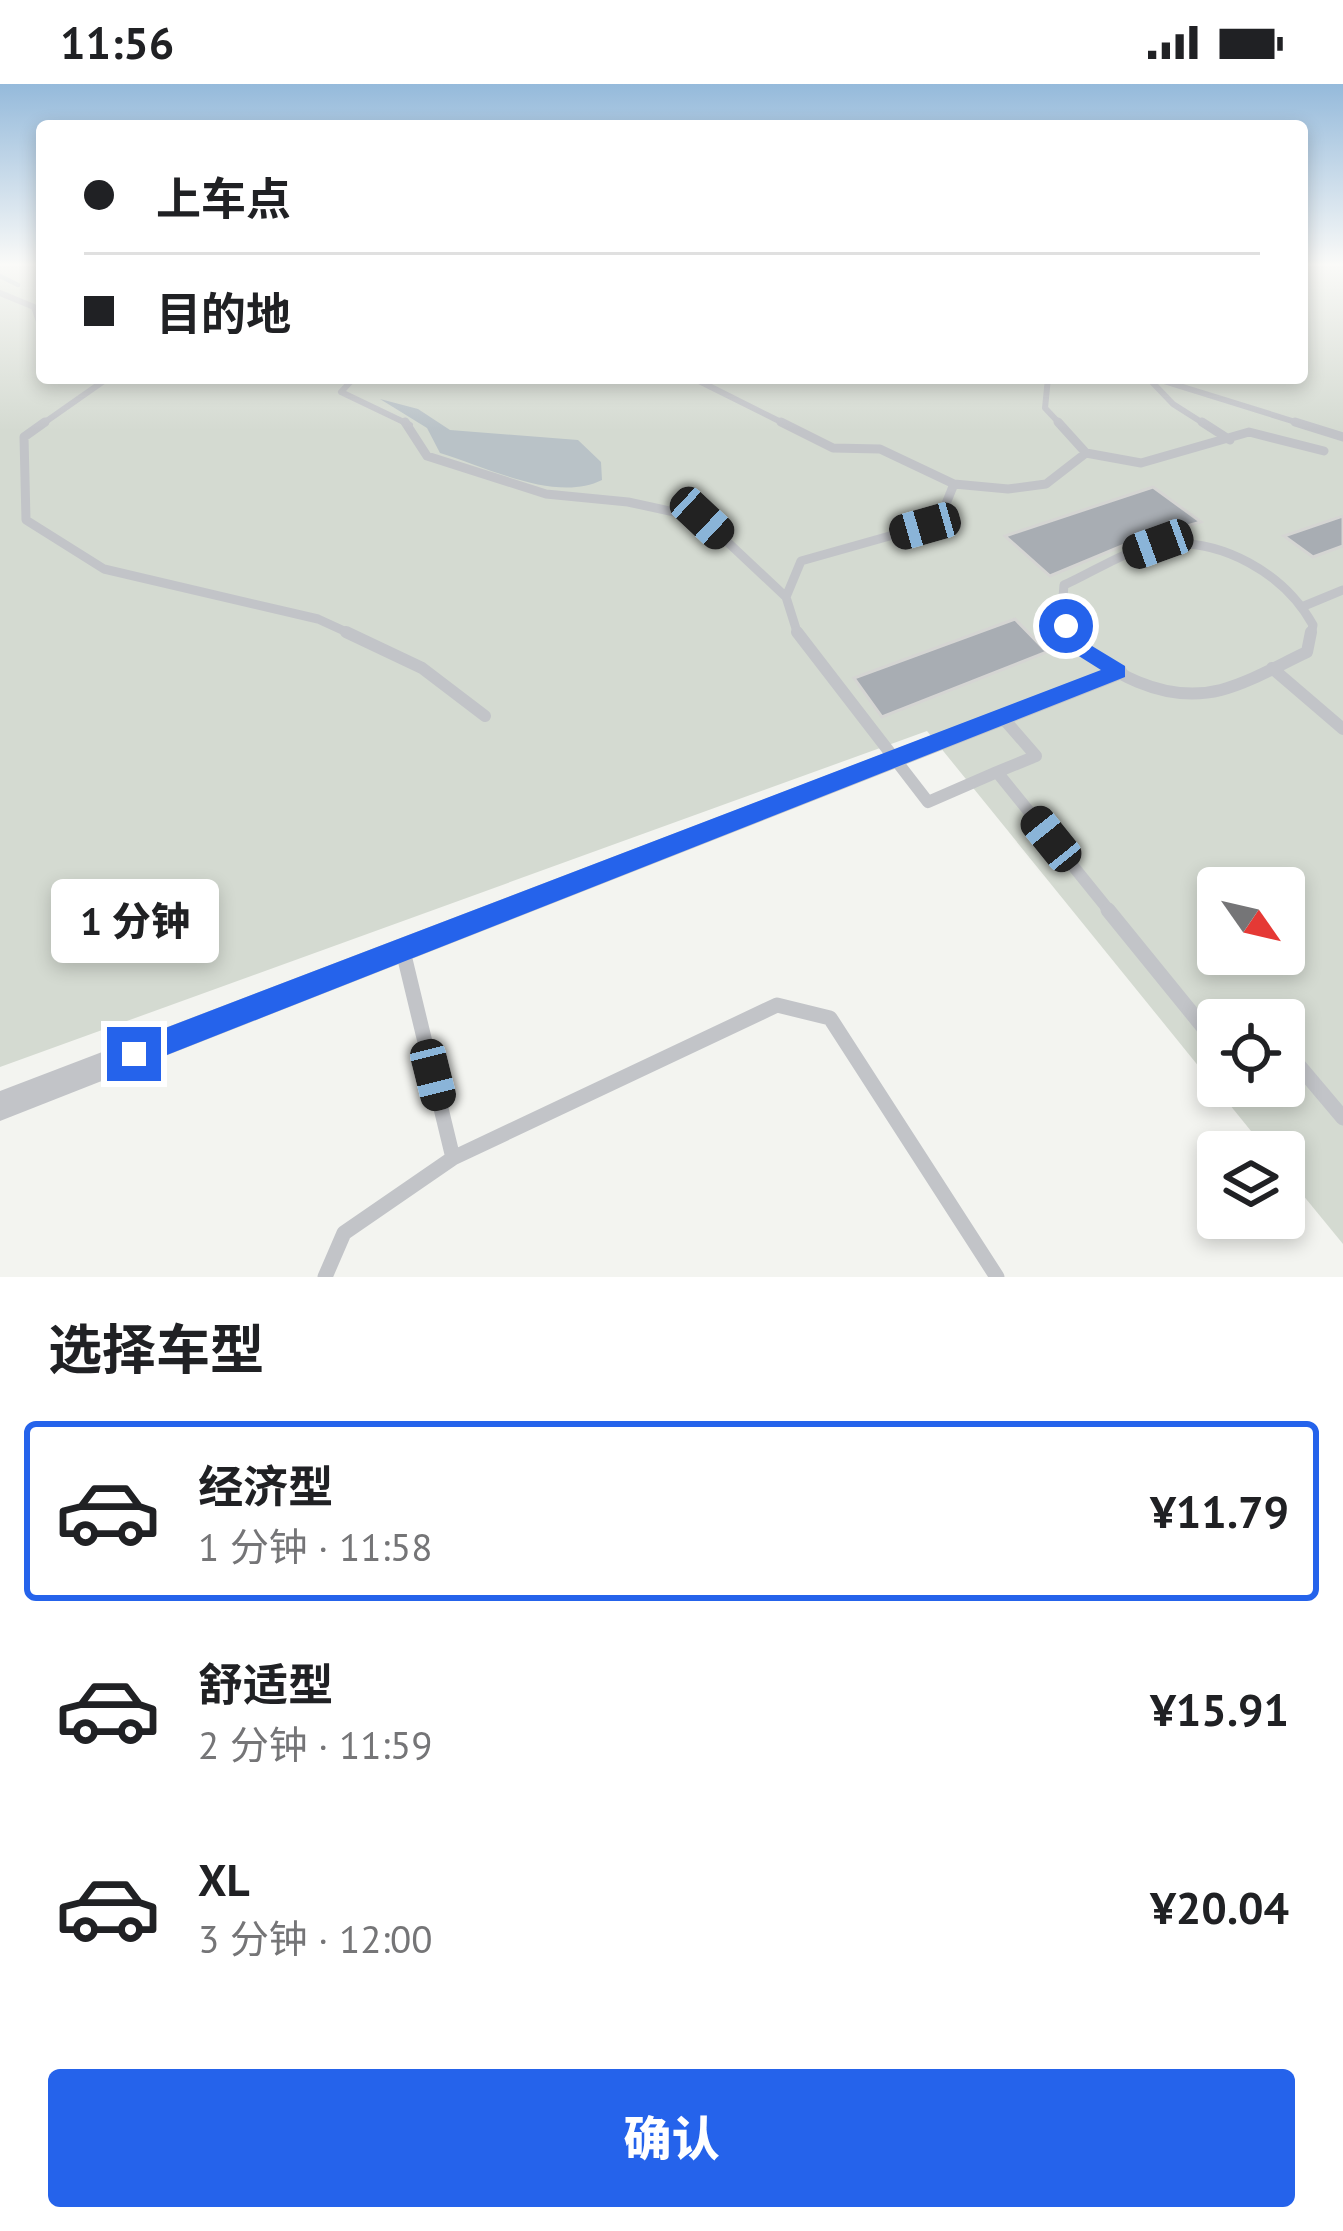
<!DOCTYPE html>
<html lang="zh">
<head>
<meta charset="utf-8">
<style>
	body { margin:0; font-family:"PT Sans","Noto Sans SC",sans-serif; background:#f6f6f6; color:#202124; height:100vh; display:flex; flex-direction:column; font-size:45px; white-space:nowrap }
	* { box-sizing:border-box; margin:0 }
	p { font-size:39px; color:#757577 }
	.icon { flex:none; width:66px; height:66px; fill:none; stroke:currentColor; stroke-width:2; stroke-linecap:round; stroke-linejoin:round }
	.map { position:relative; height:1193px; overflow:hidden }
	.details { display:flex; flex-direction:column; background:#fff; flex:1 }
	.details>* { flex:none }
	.guide { position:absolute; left:36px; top:36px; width:1272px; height:264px; border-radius:12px; box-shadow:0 6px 18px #0003; display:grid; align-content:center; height:264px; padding:0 48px; background:#fff }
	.needle { width:78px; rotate:124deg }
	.buttons { position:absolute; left:1197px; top:783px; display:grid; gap:24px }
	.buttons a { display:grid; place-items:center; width:108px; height:108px; border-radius:12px; background:#fff; box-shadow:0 6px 18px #0003; font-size:60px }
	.end { position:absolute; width:54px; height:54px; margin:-27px; border:15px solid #2563eb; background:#fff; box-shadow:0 0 0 6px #fff }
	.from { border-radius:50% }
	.bubble { position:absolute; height:84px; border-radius:12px; background:#fff; box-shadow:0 6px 18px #0003; font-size:39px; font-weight:800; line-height:84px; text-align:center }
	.car { position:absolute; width:36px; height:72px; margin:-36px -18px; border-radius:15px; box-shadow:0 0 9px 3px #0007; background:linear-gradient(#222 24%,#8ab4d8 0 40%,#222 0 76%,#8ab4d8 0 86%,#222 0) }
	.guide b { display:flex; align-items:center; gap:42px; height:114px; font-size:45px }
	.guide b+b { border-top:3px solid #e0e0e0 }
	.guide i { width:30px; height:30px; background:#202124 }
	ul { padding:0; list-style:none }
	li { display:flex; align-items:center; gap:36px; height:180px; margin:0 24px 18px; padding:0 24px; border:6px solid transparent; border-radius:12px }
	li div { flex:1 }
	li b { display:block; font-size:45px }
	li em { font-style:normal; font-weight:800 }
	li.on { border-color:#2563eb }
	li>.icon { width:108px; height:108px; stroke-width:1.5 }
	h2 { padding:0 48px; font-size:54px; line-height:144px }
	.action { display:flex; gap:24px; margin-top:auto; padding:24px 48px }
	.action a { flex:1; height:138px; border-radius:12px; background:#2563eb; color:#fff; font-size:48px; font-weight:800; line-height:138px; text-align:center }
	.status { display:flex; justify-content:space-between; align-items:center; height:84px; padding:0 60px; background:#fff; direction:ltr }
	.status svg { height:33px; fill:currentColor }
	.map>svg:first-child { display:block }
	.green { fill:#d4dad1; fill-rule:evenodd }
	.water { fill:#b9c2c7 }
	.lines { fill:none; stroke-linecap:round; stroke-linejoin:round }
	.stream { stroke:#b9c2c7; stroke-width:4.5 }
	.building { fill:#a8adb3; stroke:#d5d5d3; stroke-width:3 }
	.lane-far3 { stroke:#c2c4c8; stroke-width:6 }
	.lane-far2 { stroke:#c2c4c8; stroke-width:9 }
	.lane-far1 { stroke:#c2c4c8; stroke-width:12 }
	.lane { stroke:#c2c4c8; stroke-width:15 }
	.street { fill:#c2c4c8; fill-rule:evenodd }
	.route { fill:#2563eb }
</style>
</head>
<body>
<div class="status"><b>11:56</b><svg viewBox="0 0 49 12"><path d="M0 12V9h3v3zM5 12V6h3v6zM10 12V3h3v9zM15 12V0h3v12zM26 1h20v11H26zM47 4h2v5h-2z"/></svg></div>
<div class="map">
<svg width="1343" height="1193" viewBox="0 0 1343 1193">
	<rect width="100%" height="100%" fill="#f3f4f0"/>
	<!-- green -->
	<path class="green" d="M0 180H42V294H1302V180H1343V1160L1284 1088V1068H1268L927 647 0 983ZM1218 804H1284V870H1218ZM1218 936H1284V1002H1218Z"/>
	<!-- water -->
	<path class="water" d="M380 315 418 325 450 346 578 356 601 378 602 396C556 419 487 383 440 369L427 344Z"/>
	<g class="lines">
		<!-- stream -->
		<path class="stream" d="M0 192 18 201"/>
	</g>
	<!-- building -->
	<path class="building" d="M1153 403 1201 438 1134 457 1050 492 1005 452Z
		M1343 432V462L1313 473 1284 452Z
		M1015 535 1047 568 882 633 854 594Z"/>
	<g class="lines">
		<!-- lane-far3 -->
		<path class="lane-far3" d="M0 209 34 223 42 246
			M354 294 341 308 410 341
			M693 294 787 341
			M1048 294 1045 324 1061 341
			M1154 294 1305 341
			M1151 297 1173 320 1206 341
			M41 341 108 294"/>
		<!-- lane-far2 -->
		<path class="lane-far2" d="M45 338 24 353 26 436 104 485 318 535 353 551
			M405 338 427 372 546 410 628 418 702 434 786 513
			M781 338 833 364 880 365 954 400
			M1058 338 1086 369
			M1202 338 1230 356
			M1295 338 1343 353
			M1304 522 1343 506
			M798 551 786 513 801 477 925 442 943 427 954 400 1008 405 1046 400 1086 369 1141 379 1249 348 1324 367
			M1073 551 1062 525 1064 501C1092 489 1130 463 1161 460 1222 454 1284 489 1313 541L1311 551"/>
		<!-- lane-far1 -->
		<path class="lane-far1" d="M346 548 422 584 485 632
			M797 548 928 718 997 688
			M1070 548C1105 590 1166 620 1221 606 1251 598 1279 581 1307 568L1311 548
			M1272 584 1343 645
			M1003 634 1036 672 997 688 1111 829"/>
		<!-- lane -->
		<path class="lane" d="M1108 826 1212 954 1218 950
			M403 867 453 1074
			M1240 936 1253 928 1260 936
			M1284 964 1343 1034
			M325 1193 344 1149 453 1074 777 921 830 934 997 1193"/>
		<!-- street -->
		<path class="street" d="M1118 580 1125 582 1128 588 1125 594 0 1037V1007Z"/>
	</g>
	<!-- sky -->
	<linearGradient id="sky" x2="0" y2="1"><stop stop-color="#95badb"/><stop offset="0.52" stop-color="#fafaf8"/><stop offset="1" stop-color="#fafaf8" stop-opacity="0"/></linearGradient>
	<rect width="1343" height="347" fill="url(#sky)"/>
	<!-- route -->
	<path class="route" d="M1066 535 1087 559 1125 582V593L134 984 124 980 120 970 124 960 134 956 1101 586 1074 569 1056 542Z"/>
</svg>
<div class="buttons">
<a><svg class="needle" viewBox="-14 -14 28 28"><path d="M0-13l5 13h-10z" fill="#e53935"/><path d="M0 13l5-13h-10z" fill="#757577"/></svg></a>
<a><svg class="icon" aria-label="locate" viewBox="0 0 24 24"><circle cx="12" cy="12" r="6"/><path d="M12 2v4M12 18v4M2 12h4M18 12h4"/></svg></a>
<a><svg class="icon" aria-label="layers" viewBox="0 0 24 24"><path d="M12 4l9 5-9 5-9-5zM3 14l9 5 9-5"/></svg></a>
</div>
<i class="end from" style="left:1066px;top:542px"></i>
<i class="end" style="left:134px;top:970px"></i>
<div class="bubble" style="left:51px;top:795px;width:168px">1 分钟</div>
<i class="car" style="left:702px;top:434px;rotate:133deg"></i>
<i class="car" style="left:925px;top:442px;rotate:254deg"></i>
<i class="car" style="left:1158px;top:460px;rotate:250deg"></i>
<i class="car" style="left:1051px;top:755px;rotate:321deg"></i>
<i class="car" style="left:433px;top:991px;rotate:166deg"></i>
<div class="guide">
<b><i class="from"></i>上车点</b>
<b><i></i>目的地</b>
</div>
</div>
<section class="details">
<h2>选择车型</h2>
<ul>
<li class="on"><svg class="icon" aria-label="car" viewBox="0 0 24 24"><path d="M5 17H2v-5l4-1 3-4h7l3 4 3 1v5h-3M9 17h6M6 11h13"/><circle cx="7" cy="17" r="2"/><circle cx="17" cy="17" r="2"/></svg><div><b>经济型</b><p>1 分钟 · 11:58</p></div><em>¥11.79</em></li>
<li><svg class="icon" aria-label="car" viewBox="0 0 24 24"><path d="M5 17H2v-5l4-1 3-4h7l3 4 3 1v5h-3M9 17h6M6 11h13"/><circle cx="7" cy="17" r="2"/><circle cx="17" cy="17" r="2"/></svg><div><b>舒适型</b><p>2 分钟 · 11:59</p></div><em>¥15.91</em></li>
<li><svg class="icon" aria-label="car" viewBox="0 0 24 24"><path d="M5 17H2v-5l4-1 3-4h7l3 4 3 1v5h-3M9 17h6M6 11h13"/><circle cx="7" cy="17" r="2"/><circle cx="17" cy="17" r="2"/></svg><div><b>XL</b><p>3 分钟 · 12:00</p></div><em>¥20.04</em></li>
</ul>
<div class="action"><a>确认</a></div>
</section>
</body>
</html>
